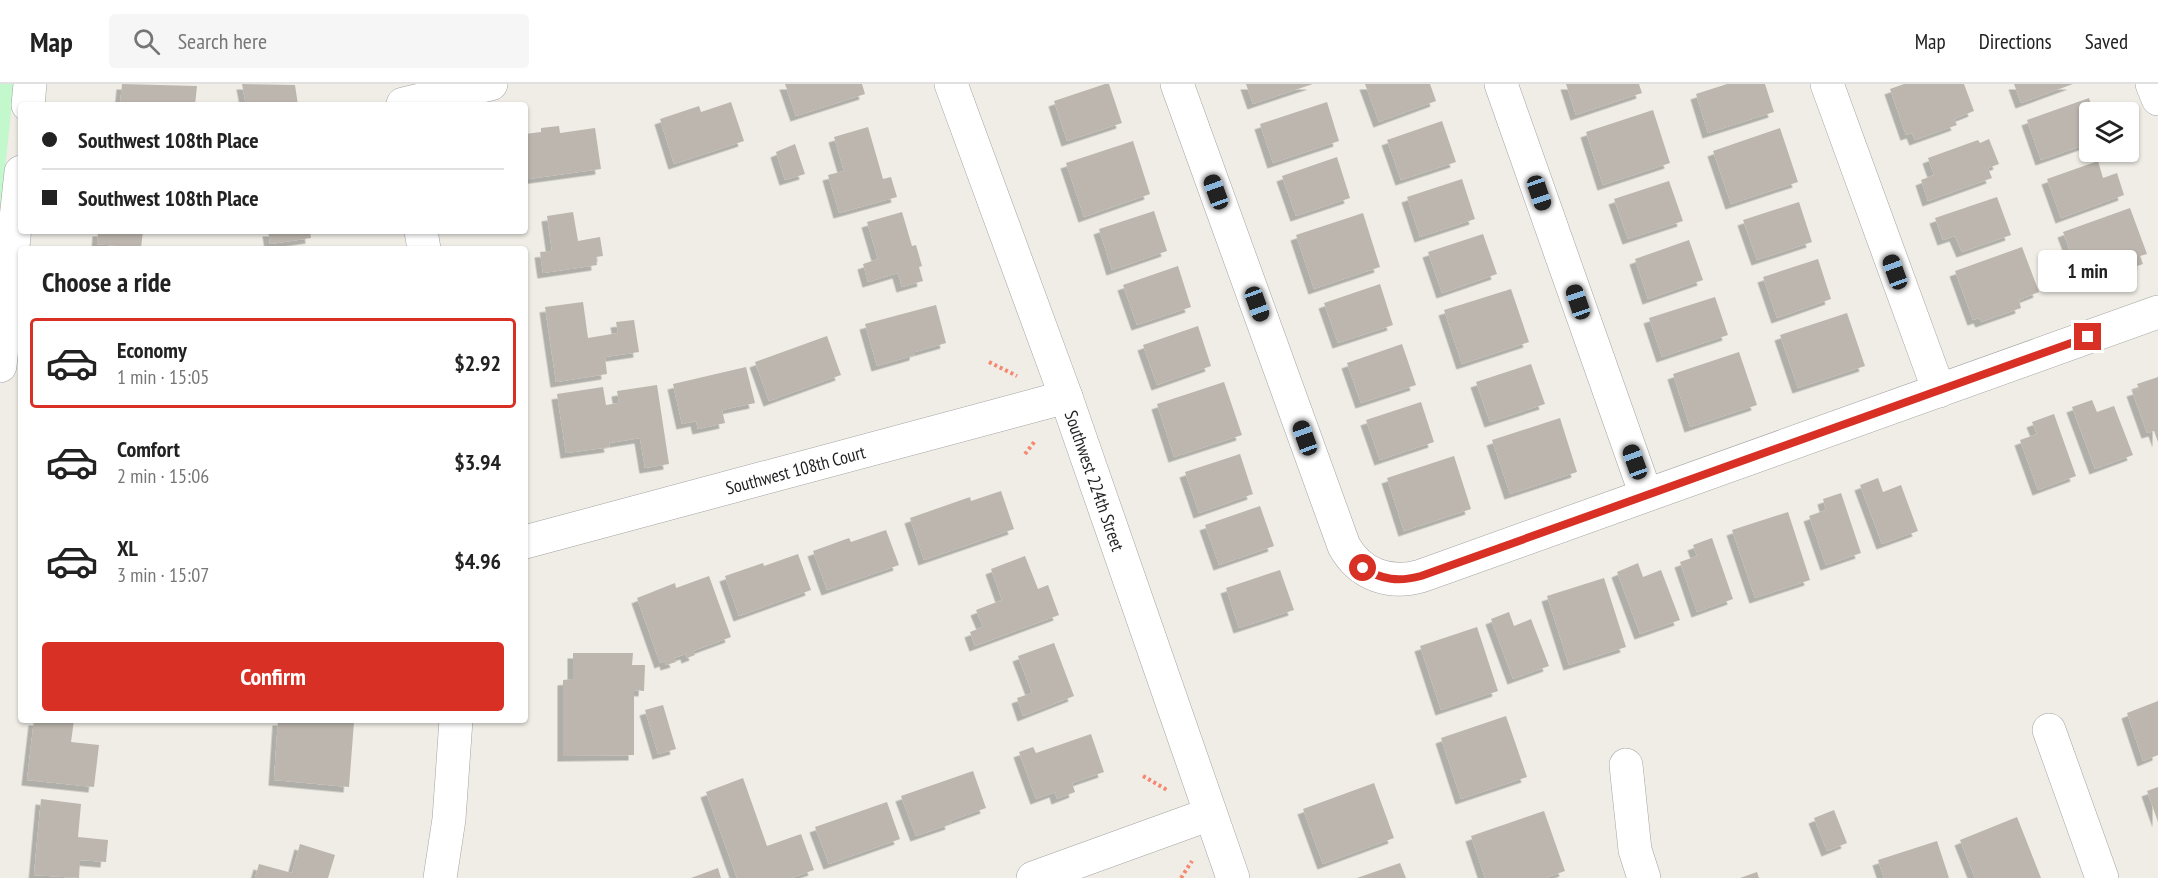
<!DOCTYPE html>
<html lang="en">
<head>
<meta charset="utf-8">
<style>
	body { margin:0; font-family:"PT Sans Narrow",sans-serif; background:#f6f6f6; color:#222; height:100vh; display:flex; flex-direction:column; font-size:22px; white-space:nowrap }
	* { box-sizing:border-box; margin:0 }
	p { font-size:20px; color:#767676 }
	.icon { flex:none; width:33px; height:33px; fill:none; stroke:currentColor; stroke-width:2; stroke-linecap:round; stroke-linejoin:round }
	.map { position:relative; flex:1; overflow:hidden }
	.details { position:absolute; left:18px; top:162px; width:510px; height:477px; display:flex; flex-direction:column; background:#fff; border-radius:6px; box-shadow:0 2px 4px #0004 }
	.details>* { flex:none }
	.banner { position:absolute; left:18px; top:18px; width:510px; height:132px; border-radius:6px; box-shadow:0 2px 4px #0004; display:grid; align-content:center; height:132px; padding:0 24px; background:#fff }
	.buttons { position:absolute; left:2079px; top:18px; display:grid; gap:12px }
	.buttons a { display:grid; place-items:center; width:60px; height:60px; border-radius:6px; background:#fff; box-shadow:0 2px 4px #0004; font-size:30px }
	.end { position:absolute; width:27px; height:27px; margin:-14px; border:8px solid #d93025; background:#fff; box-shadow:0 0 0 3px #fff }
	.from { border-radius:50% }
	.bubble { position:absolute; height:42px; border-radius:6px; background:#fff; box-shadow:0 2px 4px #0004; font-size:20px; font-weight:600; line-height:42px; text-align:center }
	.car { position:absolute; width:18px; height:36px; margin:-18px -9px; border-radius:8px; box-shadow:0 0 4px 2px #0007; background:linear-gradient(#222 24%,#8ab4d8 0 40%,#222 0 76%,#8ab4d8 0 86%,#222 0) }
	.banner b { display:flex; align-items:center; gap:21px; height:57px; font-size:22px }
	.banner b+b { border-top:2px solid #e0e0e0 }
	.banner i { width:15px; height:15px; background:#222 }
	ul { padding:0; list-style:none }
	li { display:flex; align-items:center; gap:18px; height:90px; margin:0 12px 9px; padding:0 12px; border:3px solid transparent; border-radius:6px }
	li div { flex:1 }
	li b { display:block; font-size:22px }
	li em { font-style:normal; font-weight:600 }
	li.selected { border-color:#d93025 }
	li>.icon { width:54px; height:54px; stroke-width:1.5 }
	h2 { padding:0 24px; font-size:27px; line-height:72px }
	.action { display:flex; gap:12px; margin-top:auto; padding:12px 24px }
	.action a { flex:1; height:69px; border-radius:6px; background:#d93025; color:#fff; font-size:24px; font-weight:600; line-height:69px; text-align:center }
	header { display:flex; align-items:center; gap:36px; box-sizing:border-box; height:84px; padding:0 30px; background:#fff; border-bottom:2px solid #e0e0e0 }
	header strong { font-size:28px }
	nav { display:flex; gap:33px; margin-inline-start:auto; font-size:21px }
	.search { width:420px; height:54px; background:#f6f6f6; display:flex; align-items:center; gap:15px; box-sizing:border-box; padding:0 21px; border-radius:6px; color:#767676; font-size:22px }
	.map>svg:first-child { display:block }
	.park { fill:#c3f8cc }
	.building { fill:#bcb6ae; filter:url(#shadow) }
	.lines { fill:none; stroke-linecap:round; stroke-linejoin:round }
	.minor-casing { stroke:#a3a3a3; stroke-width:34 }
	.path { stroke:#f68870; stroke-width:4; stroke-dasharray:3 3; stroke-linecap:butt }
	.minor { stroke:#fff; stroke-width:33 }
	.route { stroke:#d93025; stroke-width:8 }
	.labels { text-anchor:middle; dominant-baseline:central; stroke-width:4.5; stroke-linejoin:round; paint-order:stroke }
	.street-label { font-size:18px; fill:#1f1f1f; stroke:#fff }
</style>
</head>
<body>
<header>
<strong>Map</strong>
<div class="search"><svg class="icon" aria-label="search" viewBox="0 0 24 24"><circle cx="10" cy="10" r="6"/><path d="M15 15l6 6"/></svg>Search here</div>
<nav><a>Map</a><a>Directions</a><a>Saved</a></nav>
</header>
<div class="map">
<svg width="2158" height="794" viewBox="0 0 2158 794">
	<defs>
		<filter id="shadow"><feDropShadow dx="-5.5" dy="5.5" stdDeviation="0" flood-color="#0004"/></filter>
	</defs>
	<rect width="100%" height="100%" fill="#efede5"/>
	<!-- park -->
	<path class="park" d="M0 0H14L0 132Z"/>
	<!-- building -->
	<path class="building" d="M122 0 197 2 195 21H120Z
		M242 0 295 1 298 21H246Z
		M785 0H862L865 10 796 32Z
		M1105 0H1109L1122 39 1067 57 1054 17Z
		M1246 0H1313L1253 20Z
		M1365 0H1430L1436 17 1379 38Z
		M1566 0H1639L1642 9 1576 31Z
		M1727 0H1765L1774 28 1708 49 1696 10Z
		M1904 0H1964L1974 27 1954 35 1957 41 1915 56 1912 49 1906 51 1890 5Z
		M2014 0H2073L2021 19Z
		M2089 14 2094 28H2090V39L2085 41 2090 59 2041 76 2027 36Z
		M731 18 744 57 674 80 660 35 699 22 701 28Z
		M1327 18 1339 57 1273 79 1260 40Z
		M1653 26 1670 79 1603 101 1586 48Z
		M1442 37 1456 78 1401 96 1387 56Z
		M559 42 560 49 595 44 601 85 528 95 525 74V50L541 48V44Z
		M868 43 883 95 891 93 897 113 839 129 828 91 844 87 834 53Z
		M1780 44 1798 98 1731 120 1713 67Z
		M1989 55 1999 80 1988 84 1992 94 1928 117 1921 96 1934 91 1928 74 1978 56 1980 59Z
		M1133 57 1150 110 1084 133 1066 79Z
		M795 60 805 90 785 96 776 68Z
		M1337 73 1350 114 1296 132 1282 92Z
		M2098 77 2103 94 2117 89 2124 111 2061 134 2047 95Z
		M1462 95 1475 135 1420 153 1407 113Z
		M1669 97 1683 137 1628 155 1614 115Z
		M1997 113 2011 151 1962 168 1955 152 1943 156 1935 134Z
		M1799 118 1812 158 1757 176 1743 136Z
		M2130 124 2147 170 2140 172 2143 180 2102 194 2100 187 2080 194 2063 148Z
		M1154 127 1167 167 1112 186 1099 145Z
		M573 128 578 157 600 153 603 172 596 173 597 181 543 189 540 168 552 167 547 132Z
		M902 128 912 162 916 161 922 182 919 183 923 197 902 203 898 189 868 198 863 180 878 175 867 138Z
		M1363 129 1380 183 1314 205 1296 151Z
		M98 147H143L141 164 97 160Z
		M268 147H310L311 154 270 160Z
		M1483 150 1497 190 1442 209 1428 168Z
		M1689 156 1703 196 1648 215 1635 175Z
		M2022 163 2039 208 2019 216 2021 224 1981 238 1979 234 1973 236 1955 187Z
		M1818 175 1831 215 1777 234 1763 193Z
		M1178 182 1191 223 1137 241 1123 201Z
		M1380 200 1393 241 1338 259 1324 219Z
		M1511 205 1529 258 1462 280 1444 226Z
		M1715 213 1728 251 1662 273 1649 234Z
		M583 218 588 254 618 249 616 238 634 236 639 268 605 273 607 290 556 298 545 223Z
		M936 221 946 259 915 268V271L877 282 865 240Z
		M1847 229 1865 282 1798 304 1780 251Z
		M1198 242 1211 282 1157 301 1143 261Z
		M827 252 841 291 769 317 755 278Z
		M1402 260 1416 301 1361 319 1347 279Z
		M1739 268 1757 321 1690 343 1673 290Z
		M1531 280 1545 320 1490 338 1476 298Z
		M746 283 755 319 722 326 725 339 698 345 696 337 682 340 673 300Z
		M2158 293V358L2154 347 2147 349 2132 307 2139 305 2137 300Z
		M1224 298 1242 351 1174 373 1157 320Z
		M657 301 669 380 645 384 640 354 609 359 610 363 566 369 557 310 603 303 606 321 619 319 617 307Z
		M2092 316 2097 328 2114 322 2133 371 2095 385 2072 323Z
		M1421 318 1434 358 1380 376 1366 336Z
		M2054 330 2076 392 2038 406 2020 356 2037 350 2032 338Z
		M1560 334 1577 388 1510 410 1492 356Z
		M1240 370 1253 410 1199 429 1185 388Z
		M1454 372 1471 425 1404 447 1387 394Z
		M1878 394 1883 408 1901 401 1918 447 1882 460 1860 401Z
		M1001 407 1014 445 924 476 910 434 970 413 971 417Z
		M1841 409 1861 469 1826 481 1809 432 1826 426 1823 415Z
		M1260 422 1274 462 1219 481 1205 441Z
		M1788 428 1810 496 1755 514 1732 446Z
		M886 446 899 481 827 506 813 467 849 454 851 458Z
		M1712 454 1733 515 1697 528 1680 478 1697 472 1693 461Z
		M798 470 811 506 739 532 725 492 763 479 764 482Z
		M1025 472 1038 505 1048 501 1059 531 975 562 970 548 983 543 976 526 1002 516 991 485Z
		M1638 479 1643 493 1661 486 1680 536 1640 550 1617 488Z
		M1280 486 1294 526 1239 544 1226 504Z
		M709 492 731 553 693 567 695 571 687 574 686 570 674 574 676 578 666 581 665 577 660 579 637 514 675 499 676 504Z
		M1604 494 1626 563 1569 581 1547 512Z
		M1509 528 1514 542 1531 535 1549 582 1513 595 1491 535Z
		M1477 543 1498 607 1441 626 1420 562Z
		M1054 559 1074 612 1023 632 1017 614 1032 609 1018 572Z
		M573 569H633L632 581H645L644 607 634 606V671L563 672V596L573 595Z
		M2158 617V671L2143 677 2127 629Z
		M663 621 676 665 658 670 645 626Z
		M1506 632 1527 693 1461 715 1441 654Z
		M34 636H74L71 658 99 661 94 703 27 696Z
		M278 636 354 638 349 703 274 696Z
		M1091 650 1104 688 1072 699 1075 708 1057 715 1055 708 1036 715 1019 668 1033 663 1036 669Z
		M973 687 986 724 950 737 951 740 916 752 901 712Z
		M743 694 767 762 801 750 814 786 791 794H737L706 708Z
		M1374 699 1394 754 1323 780 1303 725Z
		M2158 703V738L2147 707Z
		M41 715 81 720 78 753 108 756 106 778 80 776 79 794 34 791Z
		M887 718 900 755 829 780 815 743Z
		M1834 726 1847 759 1827 767 1814 734Z
		M1544 727 1565 787 1545 794H1485L1471 752Z
		M2017 733 2041 794H1975L1960 756Z
		M1937 757 1949 794H1884L1878 776Z
		M300 760 335 771 328 794H255L259 780 292 789Z
		M1400 779 1406 794H1357Z
		M718 784 721 794H691Z
		M1757 788 1759 794H1740Z"/>
	<g class="lines">
		<!-- minor casing -->
		<g class="minor-casing">
			<g id="minor">
				<path id="s1" d="M951 0 1066 313 1233 794"/>
				<path d="M1177 0 1344 462C1360 491 1390 501 1421 492L2158 228"/>
				<path d="M1501 0 1646 411"/>
				<path d="M1827 0 1939 307"/>
				<path d="M2152 0 2158 15"/>
				<path d="M403 20 491 0"/>
				<path d="M28 21 30 0"/>
				<path d="M421 147 424 165"/>
				<path d="M0 282 21 88"/>
				<path id="s2" d="M525 458 1066 313"/>
				<path d="M2049 646 2102 794"/>
				<path d="M1626 681 1635 766 1644 794"/>
				<path d="M440 794 449 735 456 636"/>
				<path d="M1033 794 1210 730"/>
			</g>
		</g>
		<!-- path -->
		<path class="path" d="M989 278 1017 292
			M1025 370 1035 357
			M1143 692 1167 706
			M1181 794 1192 777"/>
		<!-- minor -->
		<use href="#minor" class="minor"/>
	</g>
	<g class="lines">
		<!-- route -->
		<path class="route" d="M1363 484C1382 496 1399 498 1421 492L2088 253"/>
	</g>
	<g class="labels">
		<!-- street labels -->
		<g class="street-label">
			<text stroke="none"><textPath href="#s2" startOffset="280">Southwest 108th Court</textPath></text>
			<text stroke="none"><textPath href="#s1" startOffset="422">Southwest 224th Street</textPath></text>
		</g>
	</g>
</svg>
<div class="buttons">
<a><svg class="icon" aria-label="layers" viewBox="0 0 24 24"><path d="M12 4l9 5-9 5-9-5zM3 14l9 5 9-5"/></svg></a>
</div>
<i class="end from" style="left:1363px;top:484px"></i>
<i class="end" style="left:2088px;top:253px"></i>
<div class="bubble" style="left:2038px;top:166px;width:99px">1 min</div>
<i class="car" style="left:1216px;top:108px;rotate:340deg"></i>
<i class="car" style="left:1539px;top:109px;rotate:161deg"></i>
<i class="car" style="left:1895px;top:188px;rotate:340deg"></i>
<i class="car" style="left:1578px;top:218px;rotate:341deg"></i>
<i class="car" style="left:1257px;top:220px;rotate:160deg"></i>
<i class="car" style="left:1305px;top:354px;rotate:340deg"></i>
<i class="car" style="left:1635px;top:378px;rotate:340deg"></i>
<div class="banner">
<b><i class="from"></i>Southwest 108th Place</b>
<b><i></i>Southwest 108th Place</b>
</div>
<section class="details">
<h2>Choose a ride</h2>
<ul>
<li class="selected"><svg class="icon" aria-label="car" viewBox="0 0 24 24"><path d="M5 17H2v-5l4-1 3-4h7l3 4 3 1v5h-3M9 17h6M6 11h13"/><circle cx="7" cy="17" r="2"/><circle cx="17" cy="17" r="2"/></svg><div><b>Economy</b><p>1 min · 15:05</p></div><em>$2.92</em></li>
<li><svg class="icon" aria-label="car" viewBox="0 0 24 24"><path d="M5 17H2v-5l4-1 3-4h7l3 4 3 1v5h-3M9 17h6M6 11h13"/><circle cx="7" cy="17" r="2"/><circle cx="17" cy="17" r="2"/></svg><div><b>Comfort</b><p>2 min · 15:06</p></div><em>$3.94</em></li>
<li><svg class="icon" aria-label="car" viewBox="0 0 24 24"><path d="M5 17H2v-5l4-1 3-4h7l3 4 3 1v5h-3M9 17h6M6 11h13"/><circle cx="7" cy="17" r="2"/><circle cx="17" cy="17" r="2"/></svg><div><b>XL</b><p>3 min · 15:07</p></div><em>$4.96</em></li>
</ul>
<div class="action"><a>Confirm</a></div>
</section>
</div>
</body>
</html>
